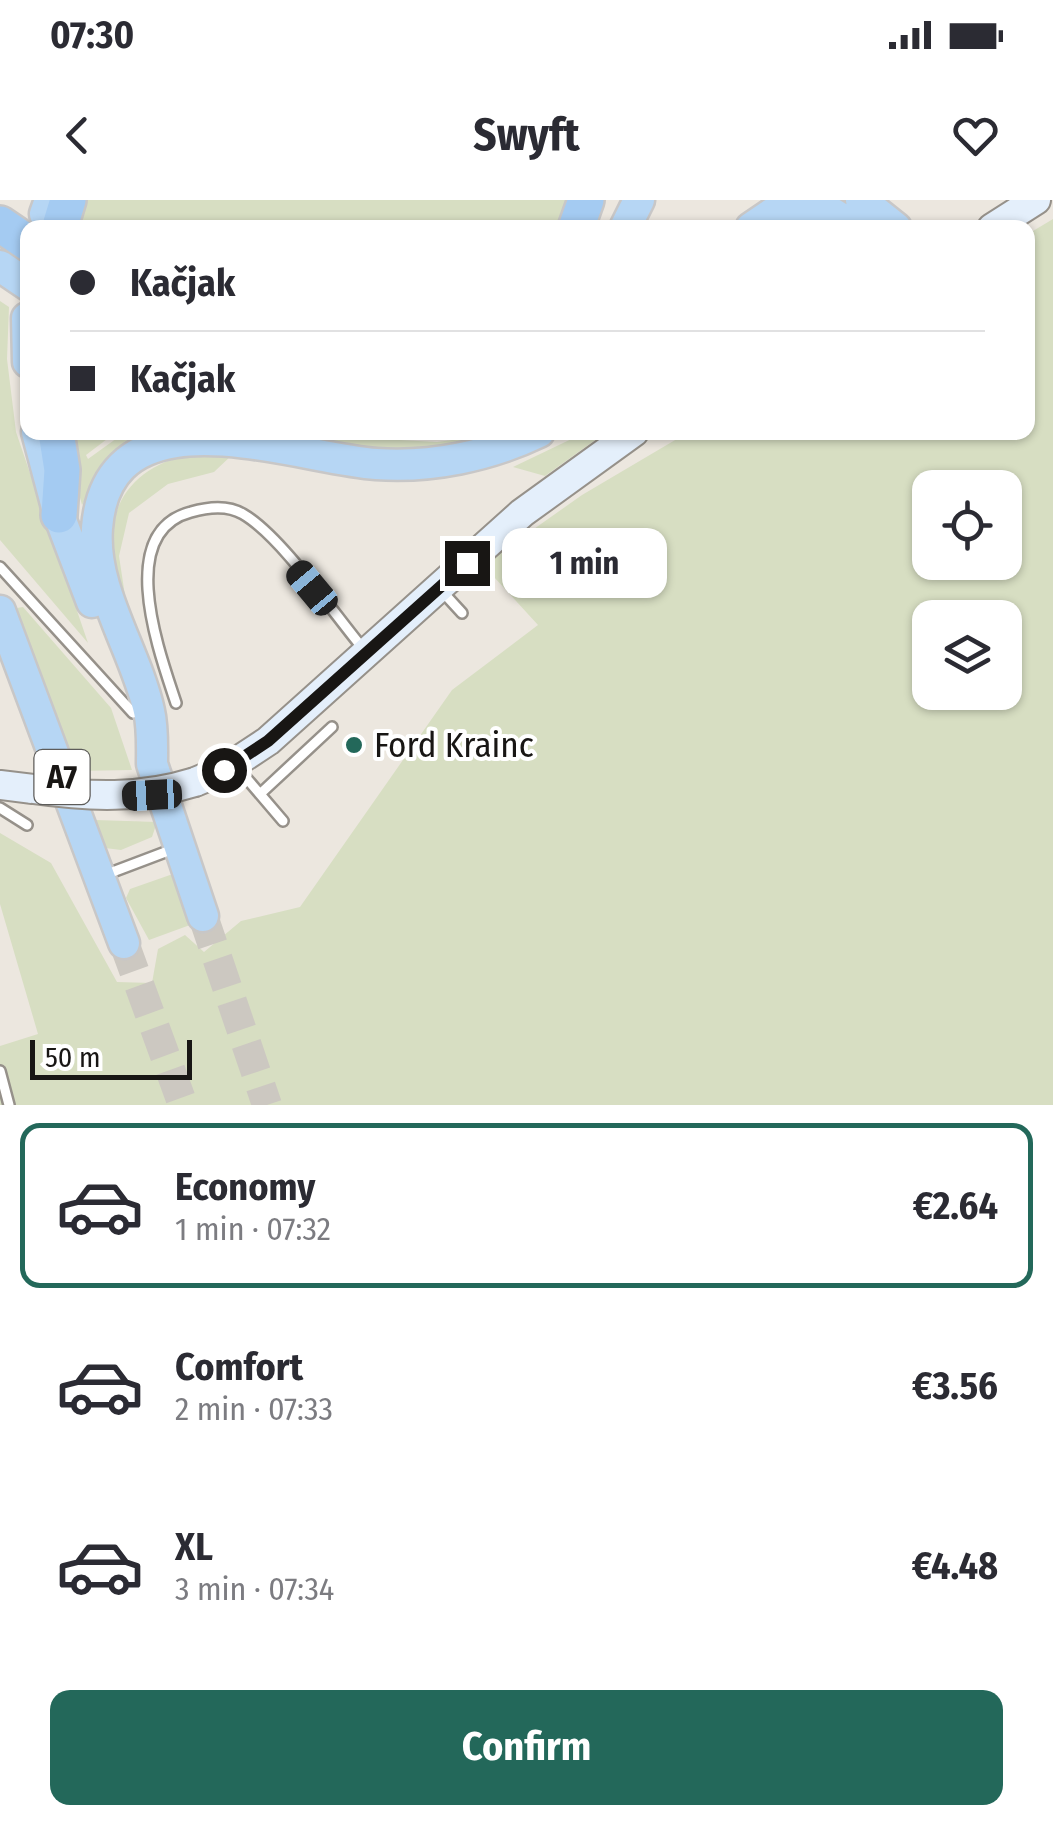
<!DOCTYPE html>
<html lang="en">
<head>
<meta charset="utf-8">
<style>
	body { margin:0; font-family:"Fira Sans Condensed",sans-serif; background:#f7f7f7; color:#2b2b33; height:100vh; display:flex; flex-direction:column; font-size:38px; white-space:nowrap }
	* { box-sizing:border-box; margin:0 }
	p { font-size:32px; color:#7c7c81 }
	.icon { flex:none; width:55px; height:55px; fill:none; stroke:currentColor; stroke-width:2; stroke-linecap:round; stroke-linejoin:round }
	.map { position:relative; height:905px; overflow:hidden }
	.side { display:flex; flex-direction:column; background:#fff; flex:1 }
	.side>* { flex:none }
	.banner { position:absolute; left:20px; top:20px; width:1015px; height:220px; border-radius:20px; box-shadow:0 2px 8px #0004; display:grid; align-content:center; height:220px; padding:0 50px; background:#fff }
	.fabs { position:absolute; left:912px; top:270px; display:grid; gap:20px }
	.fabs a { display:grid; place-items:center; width:110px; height:110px; border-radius:20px; background:#fff; box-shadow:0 2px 8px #0004; font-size:50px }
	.scale { position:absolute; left:30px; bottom:25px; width:162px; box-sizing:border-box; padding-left:10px; border:5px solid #181614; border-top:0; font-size:28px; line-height:35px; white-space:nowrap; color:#181614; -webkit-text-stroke:8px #fff; paint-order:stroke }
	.end { position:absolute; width:45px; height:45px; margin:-22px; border:12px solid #181614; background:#fff; box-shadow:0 0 0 5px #fff }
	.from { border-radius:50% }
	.bubble { position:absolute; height:70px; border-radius:20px; background:#fff; box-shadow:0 2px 8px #0004; font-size:32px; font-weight:700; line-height:70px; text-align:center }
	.car { position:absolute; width:30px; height:60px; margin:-30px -15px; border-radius:12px; box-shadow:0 0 8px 2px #0007; background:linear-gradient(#222 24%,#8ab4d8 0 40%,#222 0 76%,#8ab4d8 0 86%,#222 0) }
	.banner b { display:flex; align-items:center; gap:35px; height:95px; font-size:38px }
	.banner b+b { border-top:2px solid #e1e1e2 }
	.banner i { width:25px; height:25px; background:#2b2b33 }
	ul { padding:18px 0 0; list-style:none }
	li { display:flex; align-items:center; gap:30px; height:165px; margin:0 20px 15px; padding:0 30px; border:5px solid transparent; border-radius:20px }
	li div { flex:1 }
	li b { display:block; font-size:38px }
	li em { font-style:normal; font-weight:700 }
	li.current { border-color:#23685a }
	li>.icon { width:90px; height:90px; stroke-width:1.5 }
	.button { display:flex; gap:20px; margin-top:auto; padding:20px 50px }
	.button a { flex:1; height:115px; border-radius:20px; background:#23685a; color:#fff; font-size:40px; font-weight:700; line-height:115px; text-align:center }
	.status { display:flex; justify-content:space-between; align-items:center; height:70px; padding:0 50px; background:#fff; direction:ltr }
	.status svg { height:28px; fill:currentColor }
	header { display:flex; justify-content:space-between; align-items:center; height:130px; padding:0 50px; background:#fff; font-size:45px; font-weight:700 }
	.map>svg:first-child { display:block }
	.green { fill:#d7dec2; fill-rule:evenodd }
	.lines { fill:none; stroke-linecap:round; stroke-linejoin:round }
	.trunk-tunnel { stroke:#ccc8c1; stroke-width:30; stroke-dasharray:30 15; stroke-linecap:butt }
	.service-casing { stroke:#96918a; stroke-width:14 }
	.secondary-casing { stroke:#96918a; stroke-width:32 }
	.trunk-casing { stroke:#c8c7c7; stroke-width:35 }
	.motorway-casing { stroke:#c8c7c7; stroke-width:40 }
	.service { stroke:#fff; stroke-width:9 }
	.secondary { stroke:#e4effb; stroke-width:28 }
	.trunk { stroke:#b6d6f4; stroke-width:30 }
	.motorway { stroke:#a4cbf2; stroke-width:35 }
	.secondary-bridge-casing { stroke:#96918a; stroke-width:32; stroke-linecap:butt }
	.secondary-bridge { stroke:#e4effb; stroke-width:28 }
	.route { stroke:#181614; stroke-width:12 }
	.poi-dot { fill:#23685a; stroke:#fff; stroke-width:4 }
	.labels { text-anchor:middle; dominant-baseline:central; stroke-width:8; stroke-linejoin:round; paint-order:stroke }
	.shield { fill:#fff; stroke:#5d5c5a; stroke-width:2.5 }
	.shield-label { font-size:32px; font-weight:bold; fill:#181614 }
	.poi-label { font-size:35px; fill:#181614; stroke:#fff; text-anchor:start }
</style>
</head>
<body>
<div class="status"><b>07:30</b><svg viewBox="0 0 49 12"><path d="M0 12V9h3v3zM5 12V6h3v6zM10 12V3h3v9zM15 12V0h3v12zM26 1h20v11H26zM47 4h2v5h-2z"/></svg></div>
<header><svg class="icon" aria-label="back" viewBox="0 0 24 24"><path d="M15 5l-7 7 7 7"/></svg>Swyft<svg class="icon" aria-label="heart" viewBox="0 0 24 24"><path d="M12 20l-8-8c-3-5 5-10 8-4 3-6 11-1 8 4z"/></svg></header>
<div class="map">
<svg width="1053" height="905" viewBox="0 0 1053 905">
	<rect width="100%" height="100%" fill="#ece7df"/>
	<!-- green -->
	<path class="green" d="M81 0H568L557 27 71 28Z
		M1053 19V905H0V846L38 834 0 704V633L51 663 117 782 152 783 158 749 185 735 204 752 241 721 300 707 452 490 538 425 483 365 582 295 687 233 1028 232V34ZM930 288H1005V362H930ZM930 418H1005V492H930Z
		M0 101 9 107 7 159 16 232 88 443 0 340Z
		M586 232 605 233 545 276 513 267Z
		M63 233H115L86 255 88 259 124 233H153L104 269 82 305Z
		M270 233 437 242 505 233C428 263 348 247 270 233Z
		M194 253 233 254 214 272 168 284 129 313 119 356 127 409C96 336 109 271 194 253Z
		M23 407 111 508 132 570 73 571 17 408Z
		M95 620 157 622 152 637 121 650 105 648Z
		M170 675 177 677 190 725 149 740 126 698 130 689Z"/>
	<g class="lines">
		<!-- trunk-tunnel -->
		<path class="trunk-tunnel" d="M203 716 267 905
			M124 743 183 905"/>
		<!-- service casing -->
		<g class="service-casing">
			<path id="service" d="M0 367 133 513
				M440 389 462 413
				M176 503C160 454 114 332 191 312 208 307 228 305 243 314 281 336 334 414 365 451
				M236 566 283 621
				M260 594 332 527
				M0 608 27 625
				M102 676 176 648
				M0 871 9 905"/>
		</g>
		<!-- secondary casing -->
		<g class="secondary-casing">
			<path id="secondary" d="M992 28 1036 0
				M195 582 224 570 268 541 522 313 634 232
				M0 585 33 589"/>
		</g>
		<!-- trunk casing -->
		<g class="trunk-casing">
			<path id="trunk" d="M861 0 896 28
				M783 5 827 10 857 28
				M45 14 50 0
				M625 28 639 0
				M751 28 792 0
				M0 66 28 85
				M27 118 28 162
				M37 232 59 315 92 402
				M0 411 124 743
				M152 564C152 546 153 528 149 511 136 451 92 390 97 328 108 185 293 258 376 264 431 268 489 256 539 232
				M153 567 203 716"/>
		</g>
		<!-- motorway casing -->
		<g class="motorway-casing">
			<path id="motorway" d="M61 23 68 0
				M0 24 28 43
				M576 28 586 0
				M56 232 62 270 59 315"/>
		</g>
		<!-- service -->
		<use href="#service" class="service"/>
		<!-- secondary -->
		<use href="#secondary" class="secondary"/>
		<!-- trunk -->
		<use href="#trunk" class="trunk"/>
		<!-- motorway -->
		<use href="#motorway" class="motorway"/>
		<!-- secondary-bridge casing -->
		<g class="secondary-bridge-casing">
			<path id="secondary-bridge" d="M33 589C89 597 141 599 195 582"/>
		</g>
		<!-- secondary-bridge -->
		<use href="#secondary-bridge" class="secondary-bridge"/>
	</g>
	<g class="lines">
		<!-- route -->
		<path class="route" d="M224 570 268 541 467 363"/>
	</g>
	<!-- markers -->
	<circle class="poi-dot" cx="354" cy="545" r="10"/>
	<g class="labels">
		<!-- shield labels -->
		<rect class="shield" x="34.5" y="550" width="55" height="54" rx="8"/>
		<g class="shield-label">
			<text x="62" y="577">A7</text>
		</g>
		<!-- poi labels -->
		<g class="poi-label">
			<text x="374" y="545">Ford Krainc</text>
		</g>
	</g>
</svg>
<div class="fabs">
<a><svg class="icon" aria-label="locate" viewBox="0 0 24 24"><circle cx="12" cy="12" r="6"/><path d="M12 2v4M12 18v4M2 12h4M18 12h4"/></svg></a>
<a><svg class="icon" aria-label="layers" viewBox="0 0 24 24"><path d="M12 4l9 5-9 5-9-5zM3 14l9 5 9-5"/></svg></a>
</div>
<div class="scale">50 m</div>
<i class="end from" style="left:224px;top:570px"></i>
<i class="end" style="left:467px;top:363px"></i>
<div class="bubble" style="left:502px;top:328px;width:165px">1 min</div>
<i class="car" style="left:312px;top:388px;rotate:320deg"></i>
<i class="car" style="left:152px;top:595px;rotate:267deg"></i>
<div class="banner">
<b><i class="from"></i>Kačjak</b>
<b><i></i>Kačjak</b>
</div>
</div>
<section class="side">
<ul>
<li class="current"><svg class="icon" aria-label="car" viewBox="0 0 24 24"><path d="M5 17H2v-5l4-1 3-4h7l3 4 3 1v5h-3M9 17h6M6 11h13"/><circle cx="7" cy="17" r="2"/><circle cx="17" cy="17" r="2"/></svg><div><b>Economy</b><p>1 min · 07:32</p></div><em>€2.64</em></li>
<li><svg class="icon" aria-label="car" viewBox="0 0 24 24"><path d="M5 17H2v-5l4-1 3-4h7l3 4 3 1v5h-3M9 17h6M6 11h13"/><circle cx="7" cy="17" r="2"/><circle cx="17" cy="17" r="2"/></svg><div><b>Comfort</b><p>2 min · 07:33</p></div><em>€3.56</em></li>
<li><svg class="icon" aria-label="car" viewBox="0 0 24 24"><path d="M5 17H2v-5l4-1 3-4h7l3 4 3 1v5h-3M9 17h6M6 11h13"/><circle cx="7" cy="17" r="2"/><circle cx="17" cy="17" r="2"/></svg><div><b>XL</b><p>3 min · 07:34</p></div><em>€4.48</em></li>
</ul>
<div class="button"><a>Confirm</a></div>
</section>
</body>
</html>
